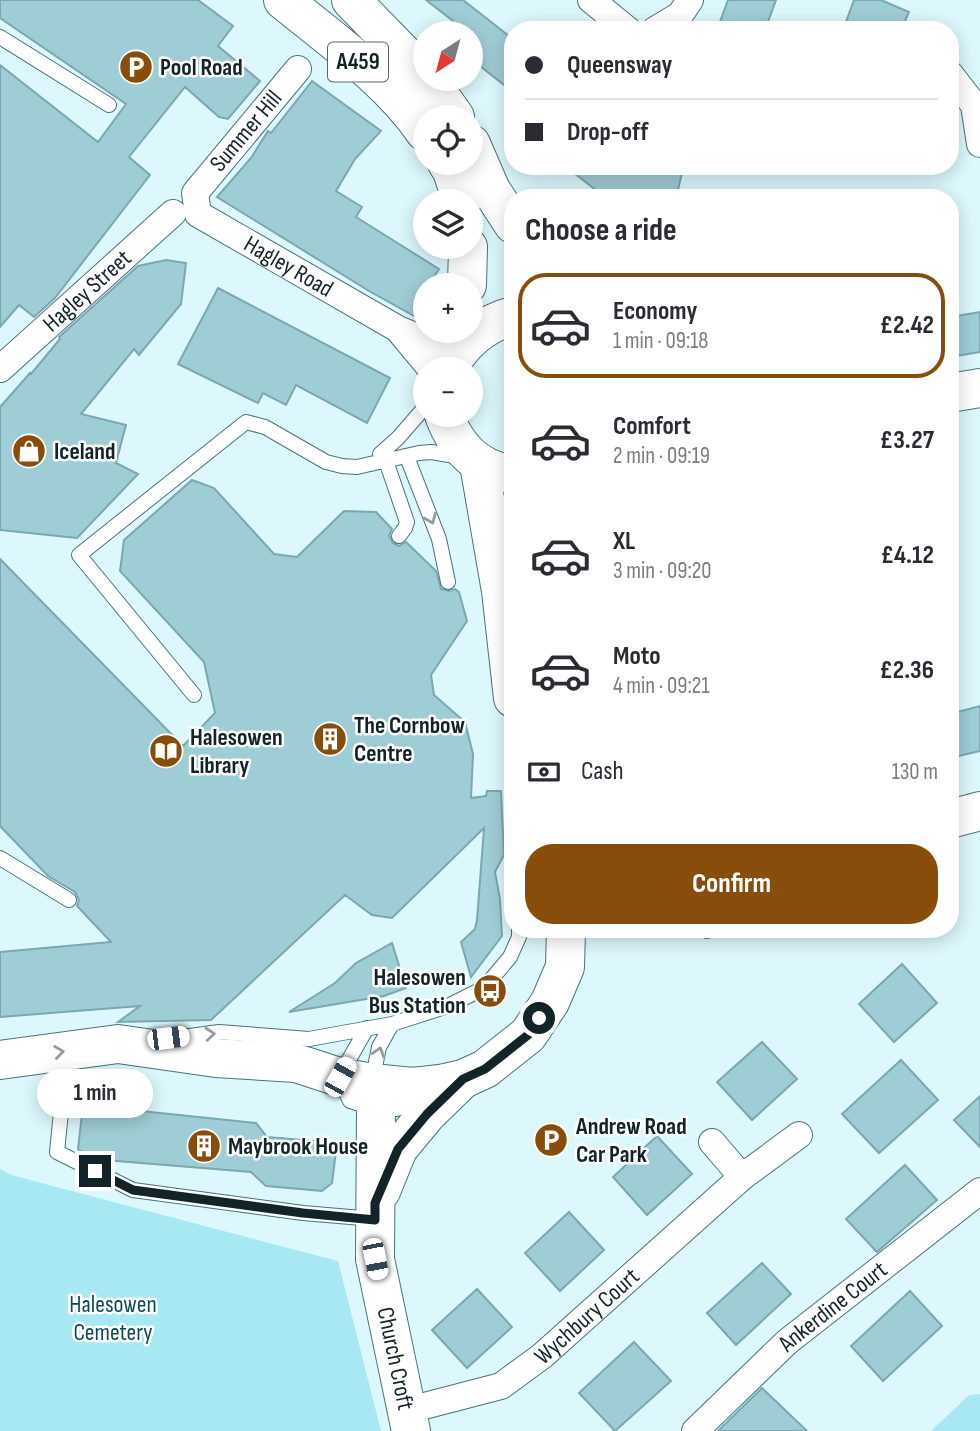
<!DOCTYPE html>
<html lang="en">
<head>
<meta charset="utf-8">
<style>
	body { margin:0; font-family:"Sofia Sans Condensed",sans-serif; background:#f2f2f3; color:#2b2b33; height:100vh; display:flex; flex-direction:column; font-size:26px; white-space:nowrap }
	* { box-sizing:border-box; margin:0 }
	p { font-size:23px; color:#7c7c81 }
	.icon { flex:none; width:38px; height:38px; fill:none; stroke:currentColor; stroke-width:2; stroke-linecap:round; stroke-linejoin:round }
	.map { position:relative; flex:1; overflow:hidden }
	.panel { position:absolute; left:504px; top:189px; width:455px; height:749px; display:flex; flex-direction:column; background:#fff; border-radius:28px; box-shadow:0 4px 18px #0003 }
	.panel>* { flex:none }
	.guide { position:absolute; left:504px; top:21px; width:455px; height:154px; border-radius:28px; box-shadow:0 4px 18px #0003; display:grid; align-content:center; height:154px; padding:0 21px; background:#fff }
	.needle { width:46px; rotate:216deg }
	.controls { position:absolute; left:413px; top:21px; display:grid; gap:14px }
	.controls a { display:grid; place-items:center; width:70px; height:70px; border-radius:50%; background:#fff; box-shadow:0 4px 18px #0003; font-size:35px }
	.end { position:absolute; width:32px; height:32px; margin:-16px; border:9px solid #122427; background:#fff; box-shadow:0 0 0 4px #fff }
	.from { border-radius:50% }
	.bubble { position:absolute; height:49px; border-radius:24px; background:#fff; box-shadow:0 4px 18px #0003; font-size:23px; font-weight:700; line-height:49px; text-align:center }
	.car { position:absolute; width:21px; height:42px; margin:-21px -10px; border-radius:9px; box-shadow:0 0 5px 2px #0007; background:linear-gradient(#fff 24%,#345 0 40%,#fff 0 76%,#345 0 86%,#fff 0) }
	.guide b { display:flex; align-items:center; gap:24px; height:66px; font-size:26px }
	.guide b+b { border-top:2px solid #e1e1e2 }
	.guide i { width:18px; height:18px; background:#2b2b33 }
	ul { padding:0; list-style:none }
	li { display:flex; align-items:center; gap:21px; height:105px; margin:0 14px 10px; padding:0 7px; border:4px solid transparent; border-radius:28px }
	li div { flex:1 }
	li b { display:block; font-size:26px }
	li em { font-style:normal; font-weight:700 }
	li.selected { border-color:#894d0b }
	li>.icon { width:63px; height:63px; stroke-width:1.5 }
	h2 { padding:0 21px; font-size:32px; line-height:84px }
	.pay { display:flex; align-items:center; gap:18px; height:77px; padding:0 21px; font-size:26px }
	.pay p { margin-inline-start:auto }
	.action { display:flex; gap:14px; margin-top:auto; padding:14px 21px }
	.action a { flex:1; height:80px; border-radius:28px; background:#894d0b; color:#fff; font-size:28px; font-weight:700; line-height:80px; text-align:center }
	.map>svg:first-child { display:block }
	.green { fill:#a8e8f3 }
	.building { fill:#9fcdd6; stroke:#7aa7b0; stroke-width:2 }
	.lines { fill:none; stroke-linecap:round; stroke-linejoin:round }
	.lane-casing { stroke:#47737b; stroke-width:16 }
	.street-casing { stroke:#47737b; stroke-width:28 }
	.secondary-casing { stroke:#47737b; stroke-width:40 }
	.primary-casing { stroke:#47737b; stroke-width:40 }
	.lane { stroke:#fff; stroke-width:14 }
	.street { stroke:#fff; stroke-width:26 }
	.secondary { stroke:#fff; stroke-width:38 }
	.primary { stroke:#fff; stroke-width:38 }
	.oneway { stroke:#949c9e }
	.route { stroke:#122427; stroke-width:9 }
	.labels { text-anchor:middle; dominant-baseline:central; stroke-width:5; stroke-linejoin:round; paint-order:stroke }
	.shield { fill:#fff; stroke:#596668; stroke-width:2 }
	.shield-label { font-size:23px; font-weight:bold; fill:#122427 }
	.poi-label { font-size:24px; font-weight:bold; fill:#122427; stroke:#fff; text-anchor:start }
	.street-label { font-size:24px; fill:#122427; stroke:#fff }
	.park-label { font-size:24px; fill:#0d4b54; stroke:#fff }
</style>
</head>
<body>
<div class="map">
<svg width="980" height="1431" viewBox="0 0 980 1431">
	<rect width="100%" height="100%" fill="#dcf8fd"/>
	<!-- green -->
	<path class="green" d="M0 1169 11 1175 338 1261 381 1431H0Z
		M980 1394V1431H931L969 1395Z"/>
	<!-- building -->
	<path class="building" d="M0 0H198L233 26 218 46 260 81 228 119 219 117 185 87 129 157 150 175 55 298 34 317 19 305 0 327V65L98 142 126 104 0 18Z
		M426 0H463L513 39V92L471 59V33H444L453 21Z
		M728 0H776L765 30H717Z
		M854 0H881L909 12 901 30H843Z
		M312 81 381 131 355 159 336 191 362 207 356 217 439 269 429 285H425V322L369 291 217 197 251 158 268 131 271 133Z
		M565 166H672L683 169 676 198H606Z
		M166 260 186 263 181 304 139 355 134 349 81 414 126 425 116 463 138 474 77 538 0 530V407L30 373 31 374 60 339 59 337 138 266Z
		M218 288 390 378 367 423 296 385 286 405 263 393 258 403 178 364Z
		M980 312V352L950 357V317Z
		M192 480 214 488 274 554 297 557 344 511 376 512 392 529 389 536 393 543 399 546 406 542 436 571 441 589 449 591 455 589 459 592 467 621 431 675 434 695 465 722 473 754 471 798 486 796 487 791H501L504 855 495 872 500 899 502 936 471 977 461 942 475 929 477 920 484 828 392 918 372 915 345 895 211 1020 118 1022 140 1006 0 1017V952L111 942 77 906 79 900 75 892 48 876 0 826V559L183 746 215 713 204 662 120 571 124 540Z
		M980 706V751L950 758V714Z
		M392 943 406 988 384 996 289 1012 335 983 356 963Z
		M902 964 937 1003 894 1042 859 1004Z
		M762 1042 797 1079 752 1120 717 1082Z
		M901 1060 938 1100 879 1153 842 1114Z
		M980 1096V1147L954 1120Z
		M93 1106 256 1123 267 1137 327 1142 336 1151 332 1183 322 1191 266 1186 251 1172 92 1159 78 1149 82 1114Z
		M657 1136 692 1174 647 1215 613 1177Z
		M905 1165 937 1200 877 1252 846 1219Z
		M569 1212 604 1250 560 1291 525 1253Z
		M762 1263 791 1294 736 1345 707 1313Z
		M477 1289 512 1327 467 1368 432 1330Z
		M910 1291 942 1326 883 1381 851 1346Z
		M634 1342 671 1381 615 1431 579 1393Z
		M762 1388 807 1431H718Z"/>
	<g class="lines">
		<!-- lane casing -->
		<g class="lane-casing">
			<path id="lane" d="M0 37 109 105
				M385 450 386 461 407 522 405 528 399 536
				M380 454 398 438 425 407
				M407 457 439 539 448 582
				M194 695 79 555 246 422 265 427 326 462 342 466 357 467 419 453 431 452 461 457
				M0 858 69 900
				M705 929 707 931
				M367 1028 339 1077 350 1101C384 1111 391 1115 424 1099
				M175 1038 219 1032 309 1039 392 1024 448 1006 484 988 510 957 519 937V929
				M372 1082 379 1047 392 1024
				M62 1102 57 1152 133 1190 303 1213 374 1219"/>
		</g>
		<!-- street casing -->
		<g class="street-casing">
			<g id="street">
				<path d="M591 0 628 30"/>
				<path d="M655 30 680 15 690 0"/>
				<path id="s1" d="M298 69 195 193 198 214 398 329 456 353"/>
				<path d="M950 74 974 105 980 144"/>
				<path d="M401 333 431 369"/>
				<path id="s2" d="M0 369 173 213"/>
				<path d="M712 1142 742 1177"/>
				<path id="s3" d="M405 1411 501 1386 542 1356 742 1177 799 1135"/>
				<path id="s4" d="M695 1431 787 1342 980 1191"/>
			</g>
		</g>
		<!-- secondary casing -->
		<g class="secondary-casing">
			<g id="secondary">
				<path d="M950 393 980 388"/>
				<path d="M479 464 501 591 513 698"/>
				<path d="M950 819 980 811"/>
				<path d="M0 1060 118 1044 216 1058 296 1063 339 1077 372 1083 413 1087 440 1084 463 1079 485 1069 528 1035 550 1002 565 967 566 929"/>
				<path id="s5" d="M372 1083 376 1109 375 1259 411 1431"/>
				<path d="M381 1191 398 1149 427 1114 463 1079"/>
			</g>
		</g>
		<!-- primary casing -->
		<g class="primary-casing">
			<path id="primary" d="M283 0C332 40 389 80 425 132
				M351 0 425 76
				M428 79 455 117
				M471 144 491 190 513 224
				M447 163 452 171 462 201
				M467 285 468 247
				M448 369C461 344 484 323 513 316
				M444 415C456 447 477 471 513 474"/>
		</g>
		<!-- lane -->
		<use href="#lane" class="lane"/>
		<!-- street -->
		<use href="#street" class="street"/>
		<!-- secondary -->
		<use href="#secondary" class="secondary"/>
		<!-- primary -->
		<use href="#primary" class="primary"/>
	</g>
	<!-- one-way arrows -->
	<defs><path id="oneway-chevron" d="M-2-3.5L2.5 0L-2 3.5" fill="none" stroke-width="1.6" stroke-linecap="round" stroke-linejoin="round" transform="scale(1.75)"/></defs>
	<g class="oneway">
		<use href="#oneway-chevron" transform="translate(431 519) rotate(68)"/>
		<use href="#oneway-chevron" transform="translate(210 1034) rotate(-5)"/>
		<use href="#oneway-chevron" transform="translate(59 1052) rotate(-8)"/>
		<use href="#oneway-chevron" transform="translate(379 1052) rotate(-73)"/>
	</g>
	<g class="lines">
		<!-- route -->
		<path class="route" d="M95 1171 133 1190 303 1213 375 1220V1203L398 1149 427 1114 463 1079 485 1069 528 1035 539 1018"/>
	</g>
	<!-- icons -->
	<defs>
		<g id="parking-disc" transform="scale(1.75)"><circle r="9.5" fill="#894d0b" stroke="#fff"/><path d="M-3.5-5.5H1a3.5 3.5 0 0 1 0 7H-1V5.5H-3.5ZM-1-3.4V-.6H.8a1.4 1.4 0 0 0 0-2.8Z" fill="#fff"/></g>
		<g id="shop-disc" transform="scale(1.75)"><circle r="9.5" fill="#894d0b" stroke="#fff"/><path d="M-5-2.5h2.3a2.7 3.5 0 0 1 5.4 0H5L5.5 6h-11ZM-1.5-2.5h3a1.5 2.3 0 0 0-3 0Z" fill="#fff"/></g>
		<g id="building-disc" transform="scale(1.75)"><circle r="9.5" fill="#894d0b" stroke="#fff"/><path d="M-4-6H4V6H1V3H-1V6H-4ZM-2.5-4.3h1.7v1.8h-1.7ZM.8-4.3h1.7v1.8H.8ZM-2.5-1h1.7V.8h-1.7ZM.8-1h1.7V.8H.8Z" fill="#fff"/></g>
		<g id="library-disc" transform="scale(1.75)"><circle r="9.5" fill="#894d0b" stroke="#fff"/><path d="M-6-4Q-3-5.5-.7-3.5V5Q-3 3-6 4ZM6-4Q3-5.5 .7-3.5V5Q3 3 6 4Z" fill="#fff"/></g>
		<g id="bus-disc" transform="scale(1.75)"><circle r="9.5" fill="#894d0b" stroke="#fff"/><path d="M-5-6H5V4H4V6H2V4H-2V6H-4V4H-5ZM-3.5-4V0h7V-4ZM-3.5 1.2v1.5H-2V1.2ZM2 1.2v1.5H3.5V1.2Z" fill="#fff"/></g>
	</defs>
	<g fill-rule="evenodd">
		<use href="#parking-disc" x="136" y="67"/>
		<use href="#shop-disc" x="29" y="451"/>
		<use href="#building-disc" x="330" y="739"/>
		<use href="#library-disc" x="166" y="751"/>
		<use href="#bus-disc" x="490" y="991"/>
		<use href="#parking-disc" x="551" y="1140"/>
		<use href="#building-disc" x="204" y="1146"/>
	</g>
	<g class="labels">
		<!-- shield labels -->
		<rect class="shield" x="328" y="42.5" width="60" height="39" rx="5"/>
		<g class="shield-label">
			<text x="358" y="62">A459</text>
		</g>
		<!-- poi labels -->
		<g class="poi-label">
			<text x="160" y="67">Pool Road</text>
			<text x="54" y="451">Iceland</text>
			<text x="354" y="725">The Cornbow<tspan x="354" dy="28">Centre</tspan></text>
			<text x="190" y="737">Halesowen<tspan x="190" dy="28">Library</tspan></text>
			<text x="466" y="977" text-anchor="end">Halesowen<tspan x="466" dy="28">Bus Station</tspan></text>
			<text x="576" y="1126">Andrew Road<tspan x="576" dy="28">Car Park</tspan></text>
			<text x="228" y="1146">Maybrook House</text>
		</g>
		<!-- street labels -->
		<g class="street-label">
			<text transform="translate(246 131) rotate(-50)">Summer Hill</text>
			<text stroke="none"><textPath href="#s1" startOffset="287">Hagley Road</textPath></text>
			<text stroke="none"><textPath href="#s2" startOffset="117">Hagley Street</textPath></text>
			<text stroke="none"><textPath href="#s4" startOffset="186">Ankerdine Court</textPath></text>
			<text stroke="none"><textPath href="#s3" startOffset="210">Wychbury Court</textPath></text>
			<text stroke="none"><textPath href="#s5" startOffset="278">Church Croft</textPath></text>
		</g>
		<!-- park labels -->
		<g class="park-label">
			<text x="113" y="1304">Halesowen<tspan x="113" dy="28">Cemetery</tspan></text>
		</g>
	</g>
</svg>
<div class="controls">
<a><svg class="needle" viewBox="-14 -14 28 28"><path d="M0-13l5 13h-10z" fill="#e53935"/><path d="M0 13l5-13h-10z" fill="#7c7c81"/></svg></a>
<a><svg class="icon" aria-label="locate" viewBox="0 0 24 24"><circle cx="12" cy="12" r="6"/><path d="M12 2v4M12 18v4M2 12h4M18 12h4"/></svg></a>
<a><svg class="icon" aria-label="layers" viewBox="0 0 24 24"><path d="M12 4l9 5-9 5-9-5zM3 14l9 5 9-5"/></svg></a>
<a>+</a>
<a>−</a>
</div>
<i class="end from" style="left:539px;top:1018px"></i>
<i class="end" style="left:95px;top:1171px"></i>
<div class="bubble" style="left:37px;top:1069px;width:116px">1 min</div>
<i class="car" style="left:168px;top:1038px;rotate:83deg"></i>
<i class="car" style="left:340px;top:1077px;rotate:29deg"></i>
<i class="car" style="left:375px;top:1259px;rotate:169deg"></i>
<div class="guide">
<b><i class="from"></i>Queensway</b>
<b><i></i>Drop-off</b>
</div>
<section class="panel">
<h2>Choose a ride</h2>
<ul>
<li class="selected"><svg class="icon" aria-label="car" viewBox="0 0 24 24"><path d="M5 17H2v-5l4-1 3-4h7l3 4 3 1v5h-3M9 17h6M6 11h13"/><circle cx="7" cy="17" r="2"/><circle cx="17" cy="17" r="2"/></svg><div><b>Economy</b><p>1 min · 09:18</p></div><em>£2.42</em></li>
<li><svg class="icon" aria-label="car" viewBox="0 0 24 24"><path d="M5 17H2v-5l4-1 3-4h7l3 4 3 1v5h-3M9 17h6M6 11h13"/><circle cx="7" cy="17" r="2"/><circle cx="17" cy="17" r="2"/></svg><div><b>Comfort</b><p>2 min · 09:19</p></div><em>£3.27</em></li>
<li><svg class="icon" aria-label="car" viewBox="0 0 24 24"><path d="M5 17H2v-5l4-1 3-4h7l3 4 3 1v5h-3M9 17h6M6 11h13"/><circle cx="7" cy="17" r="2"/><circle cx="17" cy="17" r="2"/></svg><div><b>XL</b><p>3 min · 09:20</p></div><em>£4.12</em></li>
<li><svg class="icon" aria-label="car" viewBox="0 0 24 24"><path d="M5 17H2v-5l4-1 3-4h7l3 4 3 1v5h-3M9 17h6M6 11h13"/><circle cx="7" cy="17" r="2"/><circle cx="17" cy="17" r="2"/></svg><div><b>Moto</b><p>4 min · 09:21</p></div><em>£2.36</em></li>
</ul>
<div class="pay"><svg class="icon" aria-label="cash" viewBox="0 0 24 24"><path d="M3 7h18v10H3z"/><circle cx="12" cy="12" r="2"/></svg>Cash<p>130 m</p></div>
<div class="action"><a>Confirm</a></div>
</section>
</div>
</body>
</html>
